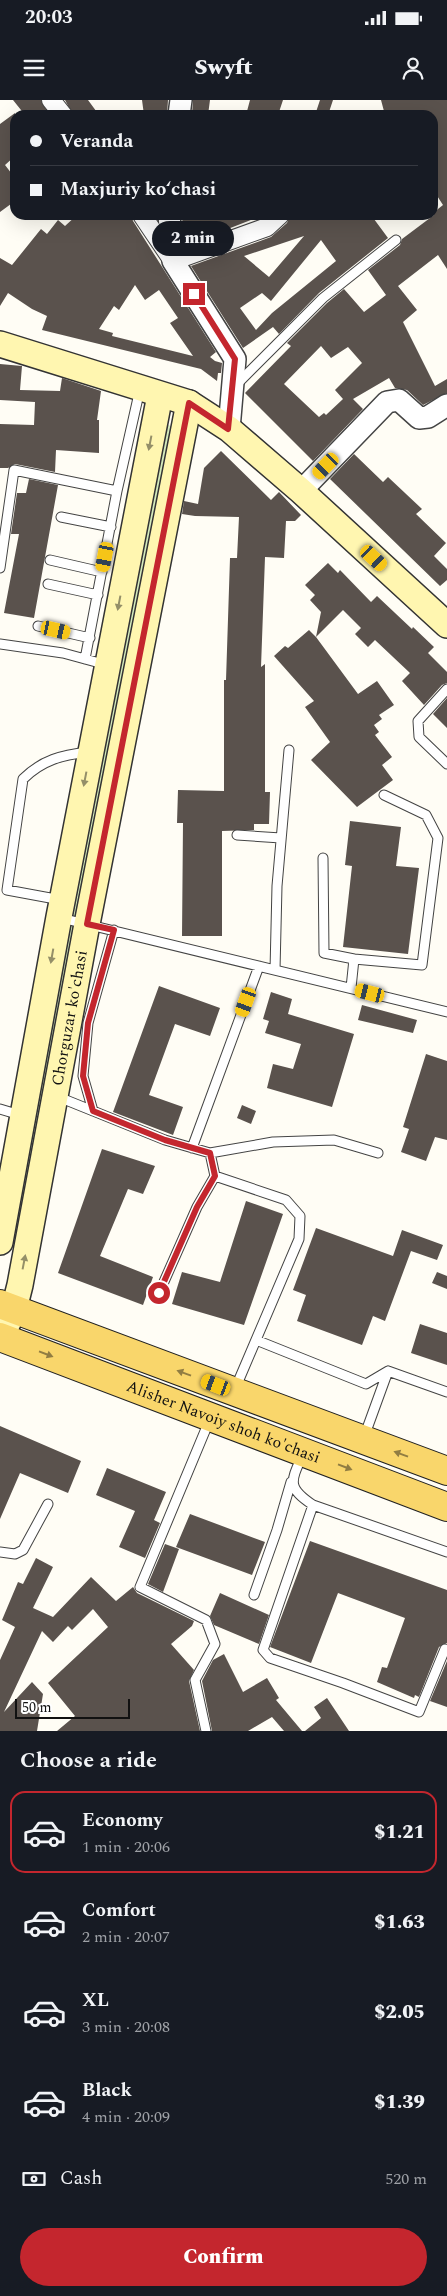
<!DOCTYPE html>
<html lang="en">
<head>
<meta charset="utf-8">
<style>
	body { margin:0; font-family:Spectral,serif; background:#242831; color:#f1f3f6; height:100vh; display:flex; flex-direction:column; font-size:19px; white-space:nowrap }
	* { box-sizing:border-box; margin:0 }
	p { font-size:16px; color:#9ea1a6 }
	.icon { flex:none; width:28px; height:28px; fill:none; stroke:currentColor; stroke-width:2; stroke-linecap:round; stroke-linejoin:round }
	.map { position:relative; height:1631px; overflow:hidden }
	.panel { display:flex; flex-direction:column; background:#171b24; flex:1 }
	.panel>* { flex:none }
	.top-card { position:absolute; left:10px; top:10px; width:428px; height:110px; border-radius:15px; box-shadow:0 5px 20px #0002; display:grid; align-content:center; height:110px; padding:0 20px; background:#171b24 }
	.scale { position:absolute; left:15px; bottom:12px; width:115px; box-sizing:border-box; padding-left:5px; border:2px solid #111; border-top:0; font-size:14px; line-height:18px; white-space:nowrap; color:#111; -webkit-text-stroke:4px #fff; paint-order:stroke }
	.end { position:absolute; width:22px; height:22px; margin:-11px; border:6px solid #c4262e; background:#fff; box-shadow:0 0 0 2px #fff }
	.from { border-radius:50% }
	.bubble { position:absolute; height:35px; border-radius:18px; background:#171b24; box-shadow:0 5px 20px #0002; font-size:16px; font-weight:800; line-height:35px; text-align:center }
	.car { position:absolute; width:15px; height:30px; margin:-15px -8px; border-radius:6px; box-shadow:0 0 4px 1px #0007; background:linear-gradient(#f5c518 24%,#345 0 40%,#f5c518 0 76%,#345 0 86%,#f5c518 0) }
	.top-card b { display:flex; align-items:center; gap:18px; height:48px; font-size:19px }
	.top-card b+b { border-top:1px solid #363941 }
	.top-card i { width:12px; height:12px; background:#f1f3f6 }
	ul { padding:0; list-style:none }
	li { display:flex; align-items:center; gap:15px; height:82px; margin:0 10px 8px; padding:0 10px; border:2px solid transparent; border-radius:15px }
	li div { flex:1 }
	li b { display:block; font-size:19px }
	li em { font-style:normal; font-weight:800 }
	li.active { border-color:#c4262e }
	li>.icon { width:45px; height:45px; stroke-width:1.5 }
	h2 { padding:0 20px; font-size:22px; line-height:60px }
	.pay { display:flex; align-items:center; gap:12px; height:55px; padding:0 20px; font-size:19px }
	.pay p { margin-inline-start:auto }
	.button { display:flex; gap:10px; margin-top:auto; padding:10px 20px }
	.button a { flex:1; height:58px; border-radius:30px; background:#c4262e; color:#fff; font-size:20px; font-weight:800; line-height:58px; text-align:center }
	.status { display:flex; justify-content:space-between; align-items:center; height:35px; padding:0 25px; background:#171b24; direction:ltr }
	.status svg { height:14px; fill:currentColor }
	header { display:flex; justify-content:space-between; align-items:center; height:65px; padding:0 20px; background:#171b24; font-size:22px; font-weight:800 }
	.map>svg:first-child { display:block }
	.green { fill:#d5ebbd }
	.building { fill:#5a524d; fill-rule:evenodd }
	.lines { fill:none; stroke-linecap:round; stroke-linejoin:round }
	.service-casing { stroke:#444; stroke-width:11 }
	.minor-casing { stroke:#444; stroke-width:20 }
	.tertiary-casing { stroke:#444; stroke-width:24 }
	.secondary-casing { stroke:#333; stroke-width:28 }
	.primary-casing { stroke:#222; stroke-width:30 }
	.service { stroke:#fff; stroke-width:9 }
	.minor { stroke:#fff; stroke-width:18 }
	.tertiary { stroke:#fff; stroke-width:21 }
	.secondary { stroke:#fff6b0; stroke-width:25 }
	.primary { stroke:#f9d66b; stroke-width:28 }
	.oneway { fill:#948f68 }
	.oneway2 { fill:#917d42 }
	.route { stroke:#c4262e; stroke-width:6 }
	.labels { text-anchor:middle; dominant-baseline:central; stroke-width:5; stroke-linejoin:round; paint-order:stroke }
	.street-label { font-size:16px; fill:#111; stroke:#fff }
</style>
</head>
<body>
<div class="status"><b>20:03</b><svg viewBox="0 0 49 12"><path d="M0 12V9h3v3zM5 12V6h3v6zM10 12V3h3v9zM15 12V0h3v12zM26 1h20v11H26zM47 4h2v5h-2z"/></svg></div>
<header><svg class="icon" aria-label="menu" viewBox="0 0 24 24"><path d="M4 6h16M4 12h16M4 18h16"/></svg>Swyft<svg class="icon" aria-label="person" viewBox="0 0 24 24"><circle cx="12" cy="8" r="4"/><path d="M4 21q1-7 8-7t8 7"/></svg></header>
<div class="map">
<svg width="447" height="1631" viewBox="0 0 447 1631">
	<rect width="100%" height="100%" fill="#fffdf5"/>
	<!-- green -->
	<path class="green" d="M162 322 177 329 24 1129 11 1126Z"/>
	<!-- building -->
	<path class="building" d="M13 0H41L49 15H25Z
		M65 0H88L99 15H73Z
		M142 0H168L167 15H144Z
		M193 0H210L208 15H192Z
		M250 0H283L278 15H246Z
		M320 0H333L328 15H315Z
		M381 0H447V169L438 155 398 186 417 210 403 222 435 286 447 279V293L423 305 407 290 395 288 389 278 353 299 363 309 313 361 245 293 291 246 287 243 327 203 344 189 364 212 386 195 368 170 400 145 402 139 434 115 433 113 443 105 432 88V15H385ZM321 246 331 258 348 247 362 263 335 290 343 299 326 315 324 313 319 317 284 284Z
		M15 13V56L5 65 15 78V101L0 112V24Z
		M77 115H131L133 121 216 252 210 257 215 261 222 263 221 273H218L217 281 201 269 42 230 47 216 32 209 8 193 0 206V158L12 165 41 129 47 134 58 120 65 126ZM135 185 145 200 159 190 178 218 170 223 193 256 112 236 113 233 99 229 114 206 119 210Z
		M182 115H264L184 146Z
		M290 115H371L388 138 319 193 279 234 273 227 243 248 191 166 271 137 287 123ZM304 136 269 177 244 156ZM321 140 336 161 272 213 256 230 240 208 262 193 271 201Z
		M0 264 22 266 20 290 60 291 62 278 101 291 97 320H99V353L56 350 55 372 15 364 8 368H0V324L34 325 35 302 0 300Z
		M221 351 271 400 279 392 301 415 295 421H286L284 458 265 457 261 567 265 564V692H270L269 724H254V730L222 731V836H182L183 723H177L178 690 224 691V580H226L230 458H237L239 417 195 416 182 414 184 401 198 404 204 368Z
		M354 354 383 382 388 377 422 409 416 414 446 443 434 456 447 469V480L440 486 330 379Z
		M29 379 58 385 34 518 4 513 19 434H11L17 393H26Z
		M328 463 338 473 340 470 371 502 377 496 412 529 413 527 434 547 428 553 447 572V583L442 585 424 605 402 581 410 573 375 540 368 547 355 534 361 528 343 510 316 537 358 594 377 581 394 605 379 615 382 619 374 625 379 632 375 635 392 657 382 665 393 680 357 707 311 660 330 642 305 607 314 601 274 556 285 546 288 548 309 530 316 537 321 512 310 500 315 495 305 485Z
		M447 598V628L433 614Z
		M350 721 401 727 396 766 419 768 408 854 343 847 352 766 345 765Z
		M159 886 220 908 210 936 175 924 149 995 183 1007 173 1035 113 1012Z
		M271 892 292 899 288 914 354 934 332 1007 267 988 273 964 293 969 301 944 265 933 269 921 263 919Z
		M362 905 417 920 413 933 358 920Z
		M426 954 447 961V1040L435 1037 426 1061 401 1052 409 1029 403 1027Z
		M242 1005 256 1011 251 1024 237 1018Z
		M102 1049 155 1066 143 1094 128 1089 100 1156 153 1177 143 1205 58 1173Z
		M246 1101 283 1114 244 1225 172 1204 182 1172 220 1182Z
		M316 1128 393 1156 402 1130 443 1145 437 1160 411 1151 385 1221 373 1216 362 1245 297 1221 306 1195 293 1190Z
		M437 1172 447 1176V1189L432 1183Z
		M420 1224 447 1233V1265L411 1253Z
		M0 1326 81 1361 68 1393 20 1373 0 1419Z
		M107 1368 166 1392 154 1420 160 1423 145 1458 119 1447 135 1411 96 1395Z
		M190 1414 265 1442 252 1475 176 1447Z
		M310 1441 447 1490V1543L439 1547 419 1597 415 1595 414 1598 377 1582 382 1567 387 1568 405 1518 338 1493 311 1563 270 1547Z
		M165 1444 179 1449 163 1492 148 1484Z
		M36 1458 53 1467 33 1508 53 1517 91 1477 116 1501 133 1487 137 1493 194 1521 192 1526 171 1544 194 1570 189 1581 200 1631H57L75 1616 48 1583 108 1527 93 1509 72 1530 68 1526 53 1542 42 1531 4 1612 32 1582 43 1594 37 1631H0V1560L15 1527 2 1520 18 1482 23 1484Z
		M220 1493 269 1515 259 1544 214 1525 210 1516Z
		M224 1554 243 1592 267 1578 279 1598 276 1600 302 1631H284L272 1617 248 1631H212L202 1581 213 1560Z
		M447 1561V1607L430 1601Z
		M327 1598 349 1631H305L321 1618 314 1607Z"/>
	<g class="lines">
		<!-- service casing -->
		<g class="service-casing">
			<path id="service" d="M235 286 323 198 396 140
				M61 417 111 427
				M50 460 102 472
				M0 468 14 370 117 391
				M48 484 98 495
				M38 526 90 538
				M0 544 63 553 107 565
				M85 559 117 391 140 289
				M447 589 418 621 419 637 447 664
				M237 735 281 738
				M323 758 324 853 354 859 351 888
				M61 800 7 790 23 679C42 660 62 655 88 652
				M61 818 447 912
				M354 859 422 865 438 738 426 715 384 695
				M275 870 277 786 289 650
				M56 996 165 1040 210 1053
				M0 1009 20 1015
				M93 1011 83 976 88 923 114 830
				M192 1048 259 866
				M215 1076 210 1053 273 1042 334 1040 378 1053
				M159 1193 197 1107 215 1076 286 1100 300 1116 299 1139 235 1289
				M256 1240 366 1284 388 1271 447 1292
				M364 1337 388 1271
				M303 1354C291 1381 286 1387 313 1405L447 1452
				M313 1405 263 1550 270 1558 343 1583 419 1612 445 1549
				M0 1452 15 1454 23 1450 48 1404
				M254 1495 277 1430 291 1382
				M206 1631 195 1580 215 1544 206 1520 140 1487 210 1319"/>
		</g>
		<!-- minor casing -->
		<g class="minor-casing">
			<path id="minor" d="M51 0 63 15
				M142 115 173 161 267 127 280 115"/>
		</g>
		<!-- tertiary casing -->
		<g class="tertiary-casing">
			<path id="tertiary" d="M179 15 181 0
				M169 115 173 161 235 259 229 329
				M301 391 387 302 399 300 419 318 428 317 447 305"/>
		</g>
		<!-- secondary casing -->
		<g class="secondary-casing">
			<g id="secondary">
				<path d="M0 244 189 303 229 329 301 391 447 525"/>
				<path d="M0 1142 59 817 160 295"/>
				<path id="s1" d="M1 1238 14 1209 20 1185 87 824 189 303"/>
			</g>
		</g>
		<!-- primary casing -->
		<g class="primary-casing">
			<g id="primary">
				<path d="M0 1204 447 1371"/>
				<path id="s2" d="M0 1237 447 1407"/>
			</g>
		</g>
		<!-- service -->
		<use href="#service" class="service"/>
		<!-- minor -->
		<use href="#minor" class="minor"/>
		<!-- tertiary -->
		<use href="#tertiary" class="tertiary"/>
		<!-- secondary -->
		<use href="#secondary" class="secondary"/>
		<!-- primary -->
		<use href="#primary" class="primary"/>
	</g>
	<!-- one-way arrows -->
	<defs><path id="oneway-solid" d="M-6-.8H1V-3.2L6.5 0L1 3.2V.8H-6Z" transform="scale(1.25)"/></defs>
	<g class="oneway">
		<use href="#oneway-solid" transform="translate(150 343) rotate(101)"/>
		<use href="#oneway-solid" transform="translate(119 503) rotate(101)"/>
		<use href="#oneway-solid" transform="translate(85 679) rotate(101)"/>
		<use href="#oneway-solid" transform="translate(52 856) rotate(100)"/>
		<use href="#oneway-solid" transform="translate(24 1162) rotate(-79)"/>
	</g>
	<g class="oneway2">
		<use href="#oneway-solid" transform="translate(46 1254) rotate(21)"/>
		<use href="#oneway-solid" transform="translate(184 1273) rotate(-160)"/>
		<use href="#oneway-solid" transform="translate(401 1354) rotate(-160)"/>
		<use href="#oneway-solid" transform="translate(345 1367) rotate(21)"/>
	</g>
	<g class="lines">
		<!-- route -->
		<path class="route" d="M159 1193 197 1107 215 1076 210 1053 165 1040 93 1011 83 976 88 923 114 830 87 824 189 303 228 329 235 259 194 194"/>
	</g>
	<g class="labels">
		<!-- street labels -->
		<g class="street-label">
			<text stroke="none"><textPath href="#s1" startOffset="328">Chorguzar ko'chasi</textPath></text>
			<text stroke="none"><textPath href="#s2" startOffset="239">Alisher Navoiy shoh ko'chasi</textPath></text>
		</g>
	</g>
</svg>
<div class="scale">50 m</div>
<i class="end from" style="left:159px;top:1193px"></i>
<i class="end" style="left:194px;top:194px"></i>
<div class="bubble" style="left:152px;top:121px;width:82px">2 min</div>
<i class="car" style="left:326px;top:366px;rotate:224deg"></i>
<i class="car" style="left:105px;top:457px;rotate:191deg"></i>
<i class="car" style="left:374px;top:458px;rotate:133deg"></i>
<i class="car" style="left:56px;top:530px;rotate:103deg"></i>
<i class="car" style="left:370px;top:893px;rotate:284deg"></i>
<i class="car" style="left:246px;top:902px;rotate:200deg"></i>
<i class="car" style="left:216px;top:1285px;rotate:291deg"></i>
<div class="top-card">
<b><i class="from"></i>Veranda</b>
<b><i></i>Maxjuriy koʻchasi</b>
</div>
</div>
<section class="panel">
<h2>Choose a ride</h2>
<ul>
<li class="active"><svg class="icon" aria-label="car" viewBox="0 0 24 24"><path d="M5 17H2v-5l4-1 3-4h7l3 4 3 1v5h-3M9 17h6M6 11h13"/><circle cx="7" cy="17" r="2"/><circle cx="17" cy="17" r="2"/></svg><div><b>Economy</b><p>1 min · 20:06</p></div><em>$1.21</em></li>
<li><svg class="icon" aria-label="car" viewBox="0 0 24 24"><path d="M5 17H2v-5l4-1 3-4h7l3 4 3 1v5h-3M9 17h6M6 11h13"/><circle cx="7" cy="17" r="2"/><circle cx="17" cy="17" r="2"/></svg><div><b>Comfort</b><p>2 min · 20:07</p></div><em>$1.63</em></li>
<li><svg class="icon" aria-label="car" viewBox="0 0 24 24"><path d="M5 17H2v-5l4-1 3-4h7l3 4 3 1v5h-3M9 17h6M6 11h13"/><circle cx="7" cy="17" r="2"/><circle cx="17" cy="17" r="2"/></svg><div><b>XL</b><p>3 min · 20:08</p></div><em>$2.05</em></li>
<li><svg class="icon" aria-label="car" viewBox="0 0 24 24"><path d="M5 17H2v-5l4-1 3-4h7l3 4 3 1v5h-3M9 17h6M6 11h13"/><circle cx="7" cy="17" r="2"/><circle cx="17" cy="17" r="2"/></svg><div><b>Black</b><p>4 min · 20:09</p></div><em>$1.39</em></li>
</ul>
<div class="pay"><svg class="icon" aria-label="cash" viewBox="0 0 24 24"><path d="M3 7h18v10H3z"/><circle cx="12" cy="12" r="2"/></svg>Cash<p>520 m</p></div>
<div class="button"><a>Confirm</a></div>
</section>
</body>
</html>
